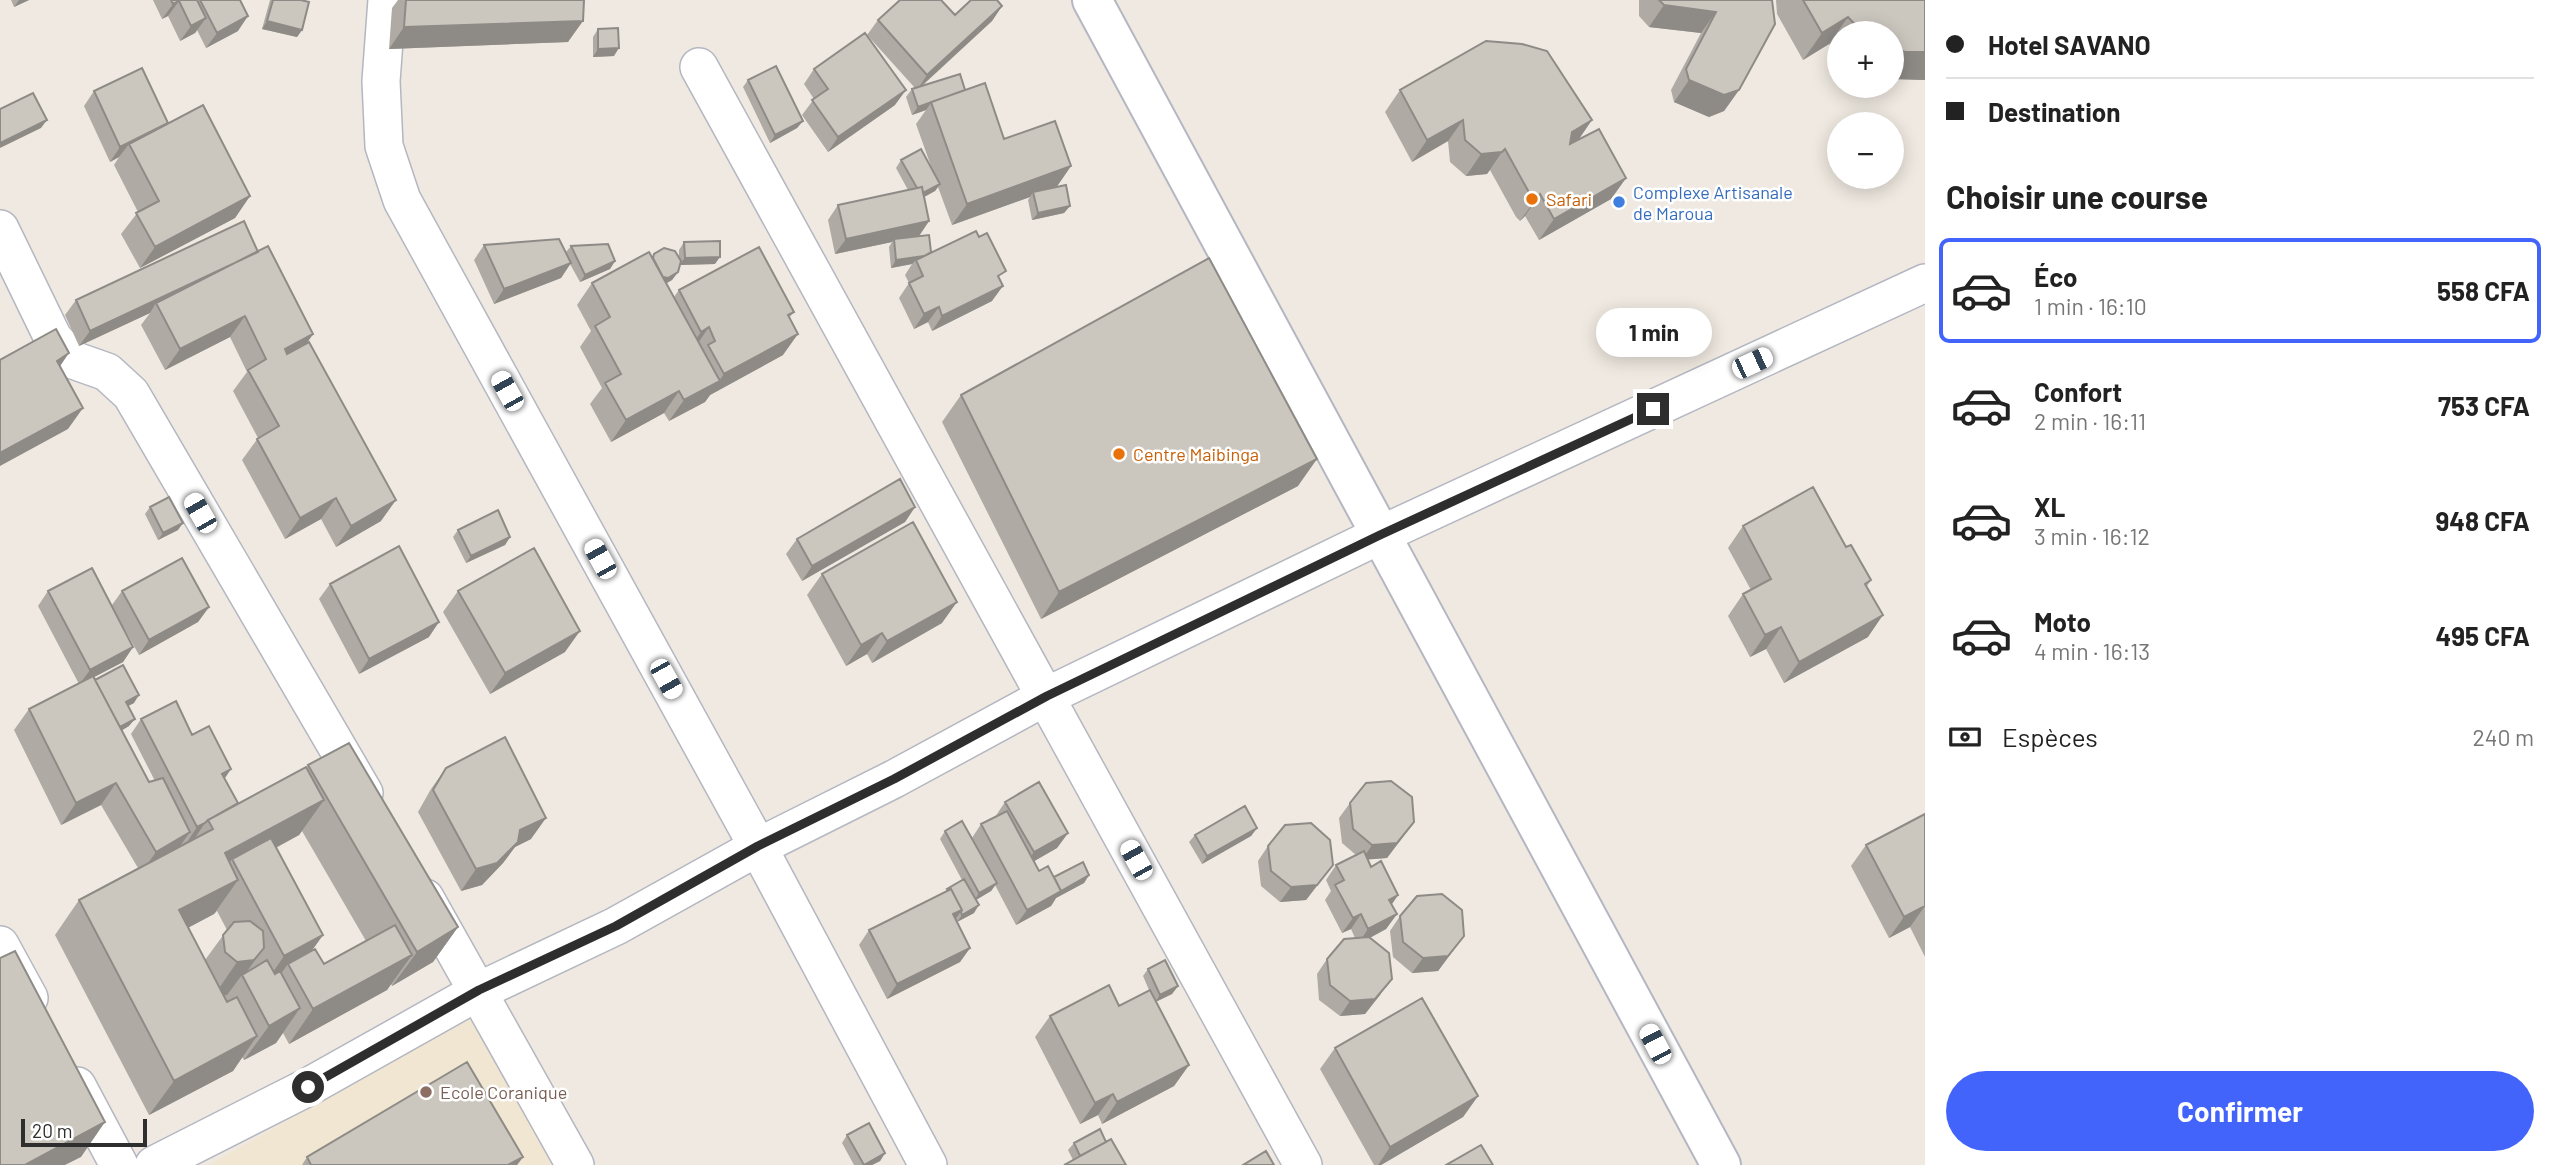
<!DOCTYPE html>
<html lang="fr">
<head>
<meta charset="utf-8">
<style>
	body { margin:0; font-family:Barlow,sans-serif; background:#f2f2f2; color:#222; height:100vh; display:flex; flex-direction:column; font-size:26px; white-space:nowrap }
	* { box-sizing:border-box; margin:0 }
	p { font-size:23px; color:#767676 }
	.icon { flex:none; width:38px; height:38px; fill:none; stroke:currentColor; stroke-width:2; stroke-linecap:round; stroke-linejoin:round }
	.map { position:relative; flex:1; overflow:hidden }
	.details { display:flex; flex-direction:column; background:#fff; width:630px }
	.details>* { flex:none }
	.guide { display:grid; align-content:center; height:154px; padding:0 21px; background:#fff }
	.tools { position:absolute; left:1827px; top:21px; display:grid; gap:14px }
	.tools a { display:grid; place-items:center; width:77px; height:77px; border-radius:50%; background:#fff; box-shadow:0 4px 18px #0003; font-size:35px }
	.scale { position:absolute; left:21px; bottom:18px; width:126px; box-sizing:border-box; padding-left:7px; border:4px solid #2e2e2e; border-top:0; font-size:19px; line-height:24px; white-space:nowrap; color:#2e2e2e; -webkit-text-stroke:5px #fff; paint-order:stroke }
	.end { position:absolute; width:32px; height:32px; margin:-16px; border:9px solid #2e2e2e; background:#fff; box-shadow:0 0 0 4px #fff }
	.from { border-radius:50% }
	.bubble { position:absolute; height:49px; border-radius:24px; background:#fff; box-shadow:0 4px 18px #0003; font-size:23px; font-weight:700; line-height:49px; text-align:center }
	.car { position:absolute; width:21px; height:42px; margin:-21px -10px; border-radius:9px; box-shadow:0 0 5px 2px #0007; background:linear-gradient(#fff 24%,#345 0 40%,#fff 0 76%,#345 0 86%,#fff 0) }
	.guide b { display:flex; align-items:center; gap:24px; height:66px; font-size:26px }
	.guide b+b { border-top:2px solid #e0e0e0 }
	.guide i { width:18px; height:18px; background:#222 }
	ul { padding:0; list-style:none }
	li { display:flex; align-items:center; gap:21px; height:105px; margin:0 14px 10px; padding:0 7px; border:4px solid transparent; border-radius:10px }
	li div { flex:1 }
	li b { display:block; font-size:26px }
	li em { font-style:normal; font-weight:700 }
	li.current { border-color:#4264fb }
	li>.icon { width:63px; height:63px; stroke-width:1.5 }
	h2 { padding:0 21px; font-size:32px; line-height:84px }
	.pay { display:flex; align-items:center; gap:18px; height:77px; padding:0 21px; font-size:26px }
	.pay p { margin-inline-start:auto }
	.action { display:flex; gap:14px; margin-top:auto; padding:14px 21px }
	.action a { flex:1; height:80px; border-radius:42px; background:#4264fb; color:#fff; font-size:28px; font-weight:700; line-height:80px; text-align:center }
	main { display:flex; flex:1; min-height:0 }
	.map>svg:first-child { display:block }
	.education { fill:#f0e6d1 }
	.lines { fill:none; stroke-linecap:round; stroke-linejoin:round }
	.minor-casing { stroke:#b4b7c1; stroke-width:40 }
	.tertiary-casing { stroke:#b4b7c1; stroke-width:42 }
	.minor { stroke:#fff; stroke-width:37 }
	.tertiary { stroke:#fff; stroke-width:38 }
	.wall { fill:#afaba4; fill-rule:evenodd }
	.shaded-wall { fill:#8e8b86 }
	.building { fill:#cbc7bf; stroke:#8e8b86; stroke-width:2 }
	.route { stroke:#2e2e2e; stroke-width:9 }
	.food-dot { fill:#e8710a; stroke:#fff; stroke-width:2.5 }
	.shop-dot { fill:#3f7fe0; stroke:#fff; stroke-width:2.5 }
	.education-dot { fill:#8d6e63; stroke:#fff; stroke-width:2.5 }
	.labels { text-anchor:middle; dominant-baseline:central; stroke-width:5; stroke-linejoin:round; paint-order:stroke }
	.shop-label { font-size:18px; fill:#366cbe; stroke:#fff; text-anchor:start }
	.food-label { font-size:18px; fill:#c56008; stroke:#fff; text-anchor:start }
	.education-label { font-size:18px; fill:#785e54; stroke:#fff; text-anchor:start }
</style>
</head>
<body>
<main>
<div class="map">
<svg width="1925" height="1165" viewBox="0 0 1925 1165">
	<rect width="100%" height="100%" fill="#efe9e1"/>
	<!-- education -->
	<path class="education" d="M472 1018 553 1165H208Z"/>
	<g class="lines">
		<!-- minor casing -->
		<g class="minor-casing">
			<path id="minor" d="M387 0 381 81 384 146 402 200 758 847 928 1165
				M699 67 1303 1165
				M0 229 53 338 73 360 107 372 131 394 364 793
				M425 898 575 1165
				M0 945 29 998
				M77 1086 119 1165
				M154 1165 308 1087 479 991 616 926 758 847 894 779 1047 696 1380 535 1925 283"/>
		</g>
		<!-- tertiary casing -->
		<g class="tertiary-casing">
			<path id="tertiary" d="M1092 0 1721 1165"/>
		</g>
		<!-- minor -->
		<use href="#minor" class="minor"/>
		<!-- tertiary -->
		<use href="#tertiary" class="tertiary"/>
	</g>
	<!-- wall -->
	<path class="wall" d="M11 0H29L14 7Z
		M153 0H240L238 31 206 48 197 30 195 33 180 41 168 16 162 19Z
		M270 0H301L302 30 297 37 262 29Z
		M398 0H584L568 42 389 49 392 8Z
		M1639 0H1772L1739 90 1724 111 1709 117 1674 102 1671 90 1701 33 1649 27 1639 16Z
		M1776 0H1925V80L1892 79V33H1839V55L1829 44 1803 60 1777 14Z
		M1002 6 992 21 922 86 965 90 1004 139 1071 166 1056 187 1070 206 1064 213 1032 220 1028 200 1030 197 952 225 938 187 935 191 924 197 929 221 919 236 931 252 1000 280 992 301 932 331 928 322 914 329 899 298 909 283 905 275 912 264 891 268 889 247 892 242 835 254 828 220 838 205 908 190 896 168 901 160 932 169 916 124 926 110 912 115 906 97 912 89 915 88 868 36 895 105 828 152 802 115 814 99 804 84 814 69 867 35 878 20 955 15Z
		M598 29 614 56 593 57V37Z
		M748 80 803 121 797 128 770 143 743 87Z
		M1400 90 1577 140 1626 178 1611 199 1539 240 1525 216 1520 221 1516 217 1490 170 1487 174 1466 176 1450 162 1448 141 1412 162 1385 112Z
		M94 91 168 123 250 196 235 218 140 268 121 234 138 212 114 165 119 157 110 162 84 106Z
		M684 242 715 264 680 265 678 272 672 280 666 283 674 297 679 290 794 312 789 318 783 355 710 395 705 402 669 421 664 413 611 442 590 404 602 388 580 347 591 331 577 305 592 283 652 257 654 254 679 258V250Z
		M484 245 566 252 571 246 615 261 610 269 580 282 570 264 561 278 494 304 474 260Z
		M258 252 313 334 307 343 381 521 336 547 321 519 285 539 242 460 258 438 233 391 247 372 230 337 165 370 141 325 150 313 79 346 65 315 76 300Z
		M961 395 1298 486 1041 619 942 422Z
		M150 507 178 530 158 540 145 514Z
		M915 507 905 522 802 581 786 554 797 539Z
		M1743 526 1846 547 1871 580 1867 586 1868 637 1784 683 1766 649 1750 657 1728 616 1743 594 1751 590 1728 548Z
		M458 530 510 537 505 545 466 563 453 537Z
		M822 574 942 623 872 663 867 654 846 666 807 595Z
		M330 584 429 637 359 674 319 599Z
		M48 591 112 605 122 591 209 607 198 622 139 655 116 614 133 647 123 662 94 677 95 680 134 703 128 706 129 726 122 730 149 782 155 781 131 734 141 719 192 735 225 779 238 803 306 768 308 765 458 927 433 962 392 986 391 984 387 990 289 1044 283 1033 276 1043 244 1060 242 1057 233 1071 149 1115 55 935 79 900 138 868 101 805 61 825 14 730 29 709 79 684 38 606ZM302 831 366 941 324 964 312 950 323 935 276 848 299 835ZM217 911 227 930 205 960 188 928 214 914Z
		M458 591 565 652 490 694 443 612Z
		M446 768 531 839 515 847 503 863 482 885 461 891 418 812 431 789Z
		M1005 802 1068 833 1057 848 1034 861 1039 871 1054 877 1089 875 1084 883 1056 898 1051 906 1016 925 995 885 991 891 976 900 974 913 957 922 970 948 960 962 887 999 859 945 869 930 946 891 947 889 962 880 940 839 945 831 972 838 981 824 995 817Z
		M1350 803 1403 837 1387 858 1368 859 1371 867 1398 895 1391 905 1397 914 1386 929 1370 938 1381 994 1365 1014 1340 1016 1319 1000 1317 974 1327 959 1355 938 1351 929 1342 933 1325 900 1331 891 1326 880 1336 865 1356 855 1342 843 1339 818Z
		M1925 814V957L1910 927 1889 938 1851 866 1866 845Z
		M1257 828 1251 836 1202 864 1189 842 1195 835Z
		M1268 846 1333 865 1306 900 1280 902 1261 886 1258 861Z
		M1400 916 1464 936 1438 971 1412 973 1393 957 1390 931Z
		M1148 969 1178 986 1172 994 1156 1002 1189 1065 1174 1086 1102 1124 1098 1115 1080 1124 1035 1037 1050 1016 1119 1006 1149 990 1143 976Z
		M1335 1048 1478 1096 1463 1117 1381 1165H1374L1320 1069Z
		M847 1135 885 1153 880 1161 872 1165H854L842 1143Z
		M1106 1142 1073 1160 1068 1150 1074 1143Z
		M307 1157H523L517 1165H302Z"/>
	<!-- shaded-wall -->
	<path class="shaded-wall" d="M19 0H29L14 7Z
		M179 1 168 16 162 19 173 4Z
		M1664 5 1716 12 1701 33 1649 27Z
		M1002 6 992 21 917 90 927 75Z
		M248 16 238 31 206 48 217 33Z
		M1848 17 1829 44 1803 60 1822 33Z
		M206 18 195 33 180 41 191 26Z
		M267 21 302 30 297 37 262 29Z
		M583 21 568 42 389 49 404 27Z
		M1892 47 1925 52V80L1892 79Z
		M619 48 614 56 593 57 598 49Z
		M1689 80 1739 90 1724 111 1709 117 1674 102Z
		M906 90 895 105 828 152 838 137Z
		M931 103 926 110 912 115 918 107Z
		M47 120 41 128 0 148V143Z
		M1463 120 1448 141 1412 162 1427 140Z
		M1592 120 1577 142 1557 154 1572 132Z
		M803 121 797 128 770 143 775 135Z
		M169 124 129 144 119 157 110 162 120 147Z
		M1502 152 1487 174 1466 176 1481 154Z
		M1071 166 1056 188 1033 192 1030 197 952 225 967 204Z
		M1626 178 1611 199 1539 240 1554 219Z
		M940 184 935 191 915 202 920 195Z
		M1540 194 1525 216 1520 221 1535 200Z
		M250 196 235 218 140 268 155 247Z
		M1070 206 1064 213 1032 220 1038 213Z
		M929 221 919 236 894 239 892 242 835 254 846 239Z
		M258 252 156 303 150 313 79 346 90 331Z
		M931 255 916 260 912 264 891 268 896 260Z
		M720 257 715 264 679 265 685 258Z
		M615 261 610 269 580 282 585 275Z
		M571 263 561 278 494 304 504 289Z
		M678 272 672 280 662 286 657 275Z
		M1003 286 992 301 932 331 942 316Z
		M939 307 928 322 914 329 924 314Z
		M245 316 230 337 165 370 180 349Z
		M709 327 694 349 686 353 701 332Z
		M313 334 298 356 270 370 285 349Z
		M798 334 783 355 710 395 705 402 669 421 684 400 719 381 724 374Z
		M69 353 54 375 57 361Z
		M679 391 664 413 611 442 626 420Z
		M83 408 68 429 0 466V453Z
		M1317 459 1298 486 1041 619 1059 592Z
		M336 498 321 519 285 539 300 518Z
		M396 500 381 521 336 547 351 526Z
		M915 507 905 522 802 581 812 566Z
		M183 523 178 530 158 540 163 533Z
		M510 537 505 545 466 563 471 556Z
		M957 602 942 623 872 663 887 641Z
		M209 607 198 622 139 655 149 640Z
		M1883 615 1868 637 1784 683 1799 662Z
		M439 622 429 637 359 674 369 659Z
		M1781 627 1766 649 1750 657 1765 635Z
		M580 631 565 652 490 694 505 673Z
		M882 633 867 654 846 666 861 645Z
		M133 647 123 662 79 685 90 670Z
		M139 695 134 703 120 710 126 702Z
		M135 719 129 726 114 735 119 727Z
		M231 769 221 784 222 774Z
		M116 783 101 805 61 825 76 803Z
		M324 800 299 835 237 868 232 859 217 879 225 853Z
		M546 818 531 839 515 847 503 863 482 885 461 891 476 869 520 830Z
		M1414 822 1387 858 1362 860 1372 845Z
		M205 823 195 838 187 842 197 827Z
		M1257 828 1251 836 1202 864 1207 856Z
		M190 832 175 853 141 873 156 852Z
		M1068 833 1057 848 1024 867 1034 852Z
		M1333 865 1306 900 1280 902 1291 887Z
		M1089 875 1084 883 1056 898 1051 906 1016 925 1027 910Z
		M238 880 214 914 155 945 179 910Z
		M997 883 991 891 974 901 979 893Z
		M1398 895 1388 910 1389 900Z
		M979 905 974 913 957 922 962 915Z
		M1925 906 1910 927 1889 938 1904 917Z
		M962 910 951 925 953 914Z
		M1361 914 1351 929 1342 933 1353 918Z
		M1397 914 1386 929 1358 944 1368 929Z
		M458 927 433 962 392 986 417 952Z
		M323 935 298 970 288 964 274 983 260 991 284 956Z
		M1464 936 1438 971 1412 973 1423 958Z
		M264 948 243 977 242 975 227 995 213 997 237 962Z
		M970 948 960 962 887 999 897 984Z
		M412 955 387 990 289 1044 313 1009Z
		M1392 979 1365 1014 1340 1016 1350 1001Z
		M1178 986 1172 994 1155 1002 1160 995Z
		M300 1008 276 1043 244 1060 269 1026Z
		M257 1036 233 1071 149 1115 174 1081Z
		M1189 1065 1174 1086 1102 1124 1117 1102Z
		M1113 1094 1098 1115 1080 1124 1095 1103Z
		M1478 1096 1463 1117 1381 1165H1378L1390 1147Z
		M105 1122 81 1157 65 1165H25Z
		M885 1153 880 1161 872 1165H864Z
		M523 1157 517 1165H508Z"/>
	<!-- building -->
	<path class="building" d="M171 0H197L206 18 191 26 179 1 173 4Z
		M200 0H240L248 16 217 33Z
		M273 0H301L309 2 302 30 267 21Z
		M406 0H584L583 21 404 27Z
		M900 0H941L955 15 971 0H997L1002 6 927 75 878 20Z
		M1659 0H1772L1775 24 1739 90 1724 95 1689 80 1686 69 1716 12 1664 5Z
		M1803 0H1925V52H1905L1892 47V33H1863L1848 17 1822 33Z
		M618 28 619 48 598 49V29Z
		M865 33 906 90 838 137 812 100 828 89 814 69Z
		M1486 41 1522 44 1547 51 1592 120 1572 132 1570 144 1599 129 1626 178 1554 219 1540 194 1535 200 1531 196 1505 149 1502 152 1481 154 1465 140 1463 120 1427 140 1400 90Z
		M776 66 803 121 775 135 748 80Z
		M142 68 168 123 120 147 94 91Z
		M960 74 965 90 918 107 912 89Z
		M985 83 1004 139 1055 121 1071 166 967 204 931 102Z
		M33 93 47 120 0 143V109Z
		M203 105 250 196 155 247 136 213 159 201 129 144Z
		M921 149 940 184 923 193 922 187 917 188 901 160Z
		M1066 185 1070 206 1038 213 1033 192Z
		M922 187 929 221 846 239 838 205Z
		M244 221 258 252 90 331 76 300Z
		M976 231 979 237 987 233 1006 271 998 276 1003 286 942 316 939 307 924 314 909 283 923 276 916 260Z
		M929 235 931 252 924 256 896 260 894 239Z
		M559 239 571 263 504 289 484 245Z
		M720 241V257L685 258 684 242Z
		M608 244 615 261 585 275 571 246Z
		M268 246 313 334 285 349 287 354 309 342 396 500 351 526 336 498 300 518 257 439 279 426 248 370 266 359 245 316 180 349 156 303Z
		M759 247 794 312 788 315 798 334 724 374 708 345 715 341 709 327 701 332 679 290Z
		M664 248 675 251 681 261 678 272 668 278 663 277 653 258 654 254Z
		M649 252 720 381 684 400 679 391 626 420 605 383 621 374 595 326 610 317 592 283Z
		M1209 258 1317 459 1059 592 961 395Z
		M56 329 69 353 57 361 83 408 0 453V360Z
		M900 479 915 507 812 566 797 539Z
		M1813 487 1846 547 1851 545 1871 580 1865 584 1883 615 1799 662 1781 627 1765 635 1743 594 1771 579 1743 526Z
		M169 497 183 523 163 533 150 507Z
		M498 510 510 537 471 556 458 530Z
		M913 522 957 602 887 641 882 633 861 645 822 574Z
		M399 546 439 622 369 659 330 584Z
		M534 548 580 631 505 673 458 591Z
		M182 558 209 607 149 640 122 591Z
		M92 568 133 647 90 670 48 591Z
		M123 665 139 695 126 702 135 719 120 727 95 680Z
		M93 676 149 782 163 778 190 832 156 852 116 783 76 803 29 709Z
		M176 701 192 735 209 726 231 769 222 774 238 803 208 820 205 823 197 827 141 719Z
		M505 737 546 818 520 830 518 842 497 863 476 869 433 790 446 768Z
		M349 743 458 927 417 952 308 765Z
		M306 767 324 800 225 853 238 880 179 910 227 1002 237 997 257 1036 174 1081 79 900 213 829 208 820Z
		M1391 781 1412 797 1414 822 1397 843 1372 845 1353 829 1350 803 1366 783Z
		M1039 782 1068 833 1034 852 1005 802Z
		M1245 806 1257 828 1207 856 1195 835Z
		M1007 811 1039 871 1048 866 1061 891 1027 910 981 824Z
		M1925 814V907V906L1904 917 1866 845Z
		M962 821 997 883 979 893 945 831Z
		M1311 823 1330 840 1333 865 1317 885 1291 887 1271 871 1268 846 1285 825Z
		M271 838 323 935 284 956 232 859Z
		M1364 851 1371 867 1381 861 1398 895 1389 900 1397 914 1368 929 1361 914 1353 918 1335 885 1344 880 1336 865Z
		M1083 862 1089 875 1061 891 1054 877Z
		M964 879 979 905 962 915 961 912 962 910 951 889 948 890 947 889Z
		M951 889 962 910 953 914 970 948 897 984 869 930Z
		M1442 894 1462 910 1464 936 1448 956 1423 958 1403 942 1400 916 1417 896Z
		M250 921 263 931 264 948 254 960 237 962 225 952 223 935 234 922Z
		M395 925 412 955 313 1009 288 964 315 949 324 964Z
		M1369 937 1389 953 1392 979 1375 999 1350 1001 1330 985 1327 959 1344 939Z
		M15 951 105 1122 25 1165H0V958Z
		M267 960 275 974 280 971 300 1008 269 1026 242 975Z
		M1165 960 1178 986 1160 995 1148 969Z
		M1109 985 1119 1006 1150 990 1189 1065 1117 1102 1113 1094 1095 1103 1050 1016Z
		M1422 998 1478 1096 1390 1147 1335 1048Z
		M467 1062 523 1157 508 1165H311L307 1157Z
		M869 1123 885 1153 864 1165 847 1135Z
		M1100 1129 1106 1142 1080 1156 1074 1143Z
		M1111 1139 1126 1165H1064Z
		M1481 1145 1493 1165H1446Z
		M1266 1151 1274 1165H1243Z"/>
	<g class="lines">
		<!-- route -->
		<path class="route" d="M308 1087 479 990 616 926 758 846 894 779 1047 696 1380 535 1653 409"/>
	</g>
	<!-- markers -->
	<g class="food-dot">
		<circle cx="1532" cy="199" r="7"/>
		<circle cx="1119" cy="454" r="7"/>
	</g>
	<circle class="shop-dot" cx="1619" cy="202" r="7"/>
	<circle class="education-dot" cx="426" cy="1092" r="7"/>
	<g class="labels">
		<!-- shop labels -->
		<g class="shop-label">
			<text x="1633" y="192">Complexe Artisanale<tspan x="1633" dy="21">de Maroua</tspan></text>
		</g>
		<!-- food labels -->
		<g class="food-label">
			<text x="1546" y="199">Safari</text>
			<text x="1133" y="454">Centre Maibinga</text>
		</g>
		<!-- education labels -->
		<g class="education-label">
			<text x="440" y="1092">Ecole Coranique</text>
		</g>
	</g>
</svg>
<div class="tools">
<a>+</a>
<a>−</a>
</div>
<div class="scale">20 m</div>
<i class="end from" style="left:308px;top:1087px"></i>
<i class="end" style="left:1653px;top:409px"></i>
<div class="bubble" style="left:1596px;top:308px;width:116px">1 min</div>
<i class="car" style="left:1752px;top:363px;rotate:65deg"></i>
<i class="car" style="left:507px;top:391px;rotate:331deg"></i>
<i class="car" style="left:200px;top:513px;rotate:330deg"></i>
<i class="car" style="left:600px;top:559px;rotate:331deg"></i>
<i class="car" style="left:666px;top:679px;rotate:151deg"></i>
<i class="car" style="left:1136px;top:860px;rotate:331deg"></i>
<i class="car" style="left:1655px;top:1044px;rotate:332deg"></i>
</div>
<section class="details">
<div class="guide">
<b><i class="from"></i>Hotel SAVANO</b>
<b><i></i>Destination</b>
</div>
<h2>Choisir une course</h2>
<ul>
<li class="current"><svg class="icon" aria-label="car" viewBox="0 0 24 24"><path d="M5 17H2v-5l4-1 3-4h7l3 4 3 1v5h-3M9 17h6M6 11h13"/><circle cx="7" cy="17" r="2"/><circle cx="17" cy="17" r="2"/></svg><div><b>Éco</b><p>1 min · 16:10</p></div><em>558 CFA</em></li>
<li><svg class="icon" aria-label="car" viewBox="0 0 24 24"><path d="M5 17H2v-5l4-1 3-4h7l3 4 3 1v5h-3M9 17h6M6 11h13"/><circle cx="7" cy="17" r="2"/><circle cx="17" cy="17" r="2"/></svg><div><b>Confort</b><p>2 min · 16:11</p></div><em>753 CFA</em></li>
<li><svg class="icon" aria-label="car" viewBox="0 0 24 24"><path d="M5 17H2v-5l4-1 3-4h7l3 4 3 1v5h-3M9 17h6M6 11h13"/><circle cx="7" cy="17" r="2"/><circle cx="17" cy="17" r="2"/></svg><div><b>XL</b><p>3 min · 16:12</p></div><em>948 CFA</em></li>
<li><svg class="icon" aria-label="car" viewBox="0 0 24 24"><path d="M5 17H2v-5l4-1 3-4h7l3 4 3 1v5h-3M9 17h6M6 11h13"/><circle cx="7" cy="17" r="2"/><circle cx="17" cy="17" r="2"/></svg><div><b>Moto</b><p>4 min · 16:13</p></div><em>495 CFA</em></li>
</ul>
<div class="pay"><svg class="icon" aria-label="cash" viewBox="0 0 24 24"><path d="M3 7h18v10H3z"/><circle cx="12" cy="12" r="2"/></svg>Espèces<p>240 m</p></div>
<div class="action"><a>Confirmer</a></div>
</section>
</main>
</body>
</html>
